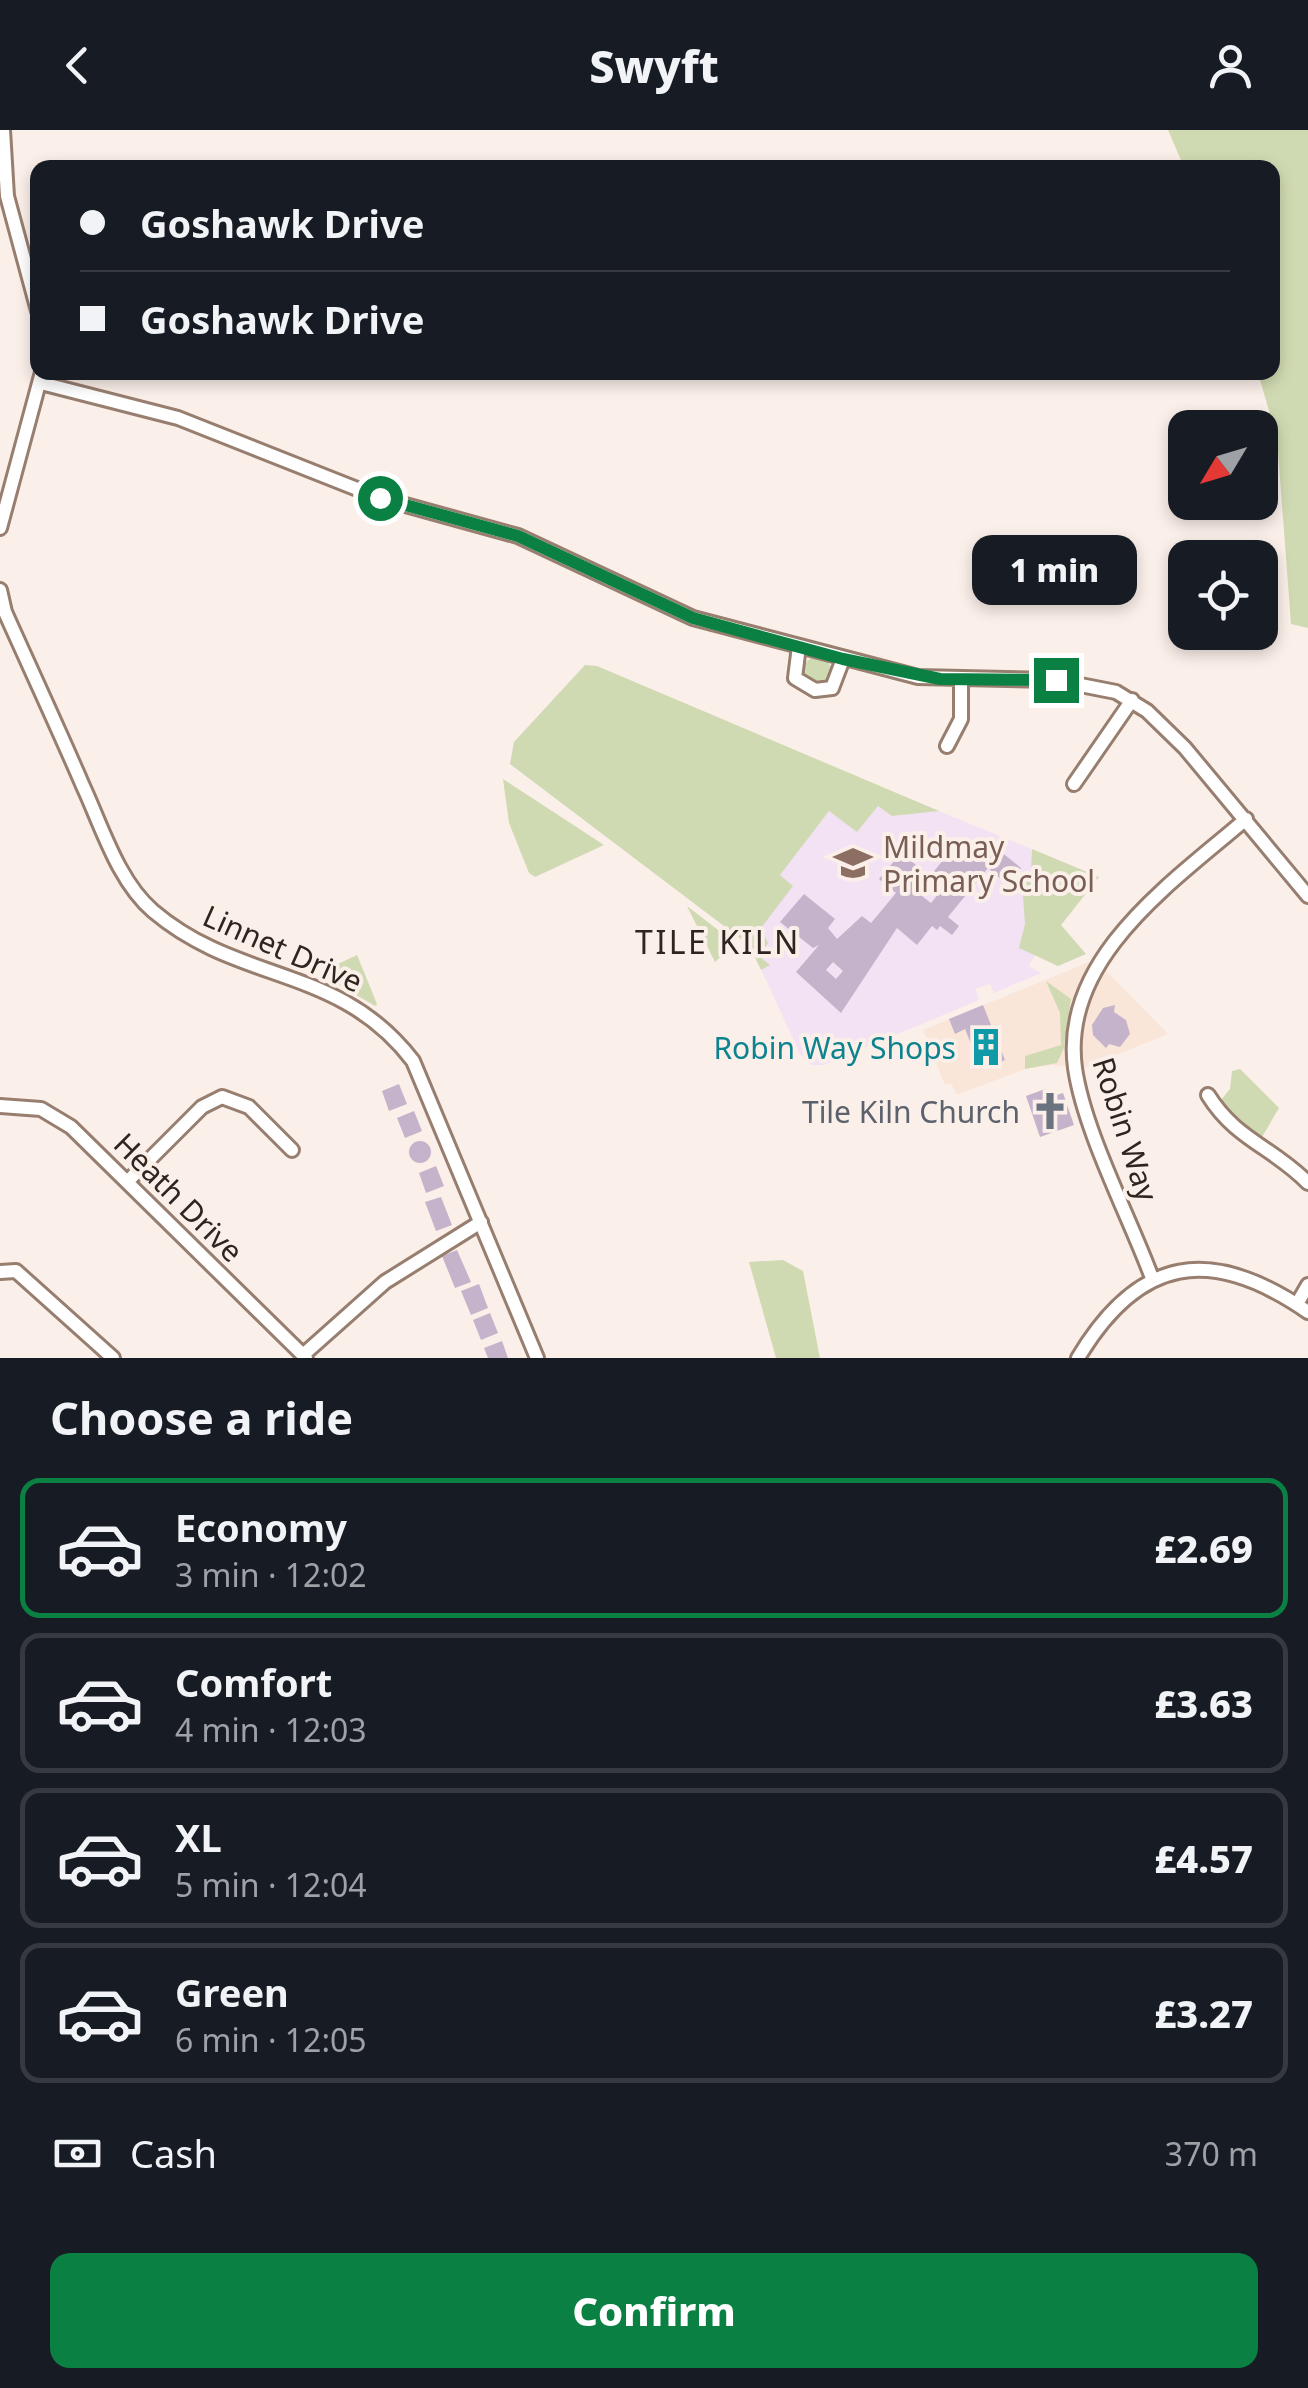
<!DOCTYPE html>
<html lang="en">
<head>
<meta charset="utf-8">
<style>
	body { margin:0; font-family:"Noto Sans",sans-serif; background:#20242c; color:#f1f3f6; height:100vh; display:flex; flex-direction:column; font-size:38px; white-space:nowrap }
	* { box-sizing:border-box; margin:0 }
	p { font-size:32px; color:#9ea1a6 }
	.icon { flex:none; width:55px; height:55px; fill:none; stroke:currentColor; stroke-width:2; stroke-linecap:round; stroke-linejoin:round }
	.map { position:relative; height:1228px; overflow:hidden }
	.side { display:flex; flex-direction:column; background:#171b24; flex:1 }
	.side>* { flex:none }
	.hud { position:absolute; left:30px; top:30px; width:1250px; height:220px; border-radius:20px; box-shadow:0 5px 15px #0003; display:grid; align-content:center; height:220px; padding:0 50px; background:#171b24 }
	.needle { width:65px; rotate:232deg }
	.buttons { position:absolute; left:1168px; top:280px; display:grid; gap:20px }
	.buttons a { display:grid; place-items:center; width:110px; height:110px; border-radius:20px; background:#171b24; box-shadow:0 5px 15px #0003; font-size:50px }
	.end { position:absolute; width:45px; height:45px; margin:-22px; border:12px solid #0b8043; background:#fff; box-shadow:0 0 0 5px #fff }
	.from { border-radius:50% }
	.bubble { position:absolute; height:70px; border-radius:20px; background:#171b24; box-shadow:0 5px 15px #0003; font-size:32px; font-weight:800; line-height:70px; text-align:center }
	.hud b { display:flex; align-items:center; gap:35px; height:95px; font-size:38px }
	.hud b+b { border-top:2px solid #363941 }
	.hud i { width:25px; height:25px; background:#f1f3f6 }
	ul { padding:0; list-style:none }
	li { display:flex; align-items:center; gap:30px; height:140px; margin:0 20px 15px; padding:0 30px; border:5px solid #363941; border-radius:20px }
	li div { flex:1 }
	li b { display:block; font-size:38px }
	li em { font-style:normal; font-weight:800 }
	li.active { border-color:#0b8043 }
	li>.icon { width:90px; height:90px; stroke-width:1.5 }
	h2 { padding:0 50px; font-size:45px; line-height:120px }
	.pay { display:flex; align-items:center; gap:25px; height:110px; padding:0 50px; font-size:38px }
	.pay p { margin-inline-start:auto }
	.cta { display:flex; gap:20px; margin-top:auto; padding:20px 50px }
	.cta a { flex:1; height:115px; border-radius:20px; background:#0b8043; color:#fff; font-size:40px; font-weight:800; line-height:115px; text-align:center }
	header { display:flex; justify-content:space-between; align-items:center; height:130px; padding:0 50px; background:#171b24; font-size:45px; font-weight:800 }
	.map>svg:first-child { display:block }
	.built { fill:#fae5d9 }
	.education { fill:#f3e2f3 }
	.green { fill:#d0dab2 }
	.building { fill:#c4b3cb; fill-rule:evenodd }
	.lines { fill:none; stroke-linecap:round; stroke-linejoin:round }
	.street-casing { stroke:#977e6f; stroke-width:18 }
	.street { stroke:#fff; stroke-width:12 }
	.route { stroke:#0b8043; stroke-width:12 }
	.labels { text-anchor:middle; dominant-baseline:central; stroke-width:8; stroke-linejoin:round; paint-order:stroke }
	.education-label { font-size:30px; fill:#785e54; stroke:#fbefe9; text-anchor:start }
	.street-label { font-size:30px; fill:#2f251f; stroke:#fbefe9 }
	.culture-label { font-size:30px; fill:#0d838f; stroke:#fbefe9; text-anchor:end }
	.worship-label { font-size:30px; fill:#5b616d; stroke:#fbefe9; text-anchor:end }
	.neighbourhood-label { font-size:32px; letter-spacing:2.5px; fill:#2f251f; stroke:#fbefe9 }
</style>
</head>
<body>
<header><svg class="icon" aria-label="back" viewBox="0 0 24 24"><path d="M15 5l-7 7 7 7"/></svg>Swyft<svg class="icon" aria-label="person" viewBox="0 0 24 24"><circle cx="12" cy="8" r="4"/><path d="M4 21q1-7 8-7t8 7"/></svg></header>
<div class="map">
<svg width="1308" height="1228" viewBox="0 0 1308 1228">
	<rect width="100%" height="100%" fill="#fbefe9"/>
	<!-- built -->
	<path class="built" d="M1089 832 1105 840 1168 904 1084 938 1051 935 1025 939 957 965 951 953 945 955 923 900Z"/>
	<!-- education -->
	<path class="education" d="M585 535 1099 747 1061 795 1086 824 1058 836 1035 825 1029 836 1041 843 994 863 990 854 975 859 979 870 824 935H811L800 924 750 815 510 634 514 612Z"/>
	<!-- green -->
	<path class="green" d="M1168 0H1308V498L1291 494 1277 308 1258 243 1272 242V38L1184 37Z
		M803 541a14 14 0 1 1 28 0a14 14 0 1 1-28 0Z
		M585 535 597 536 939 681 892 686 878 676 857 702 829 681 780 745 793 756 761 798 768 813 759 826 770 835 761 840 749 815 510 634 514 612Z
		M503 649 604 715 535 747 529 743 509 693Z
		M1032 719 1099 747 1061 795 1086 824 1058 836 1019 818 1025 794 1022 752 1031 741Z
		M687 776 735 813 715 832Z
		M357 825 377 874 375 876 322 845 321 842Z
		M1046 851 1071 869 1064 918 1057 933 1025 939V926L1061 915 1060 883Z
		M1240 939 1279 978 1262 1007 1250 1004 1220 971 1230 959 1232 941Z
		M783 1130 803 1141 820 1228H776L749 1132Z"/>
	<!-- building -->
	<path class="building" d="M955 716 984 732 995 717 1021 738 1008 755 988 738 948 787 959 796 952 805 940 796 937 800 932 796 917 815 897 798 841 883 796 842 819 815 813 818 780 792 804 764 835 789 828 798 837 809 862 786 871 793 896 763 879 749 901 723 926 743 913 759 931 773 940 762 930 753V746ZM833 832 843 841 836 849 826 840Z
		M983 875 1005 930 981 939 965 899 955 904 949 889Z
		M1115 875 1114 882 1126 890 1130 904 1120 917 1109 914 1106 918 1093 905 1092 895 1103 878Z
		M399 954 407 974 389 981 382 961Z
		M1045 959 1053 966 1063 963 1074 995 1040 1007 1026 966Z
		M414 981 422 1001 405 1008 397 988Z
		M409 1022a11 11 0 1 1 22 0a11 11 0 1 1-22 0Z
		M436 1036 444 1056 426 1063 419 1043Z
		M441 1067 452 1095 436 1101 425 1072Z
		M457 1120 471 1152 455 1158 442 1126Z
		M479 1154 488 1178 471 1185 461 1161Z
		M490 1183 498 1203 481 1210 473 1190Z
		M502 1211 508 1228H488L484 1218Z"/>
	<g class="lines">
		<!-- street casing -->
		<g class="street-casing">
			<path id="street" d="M3 0 7 66 38 181
				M41 253 178 288 380 368 518 406 693 488 918 547 1055 550 1116 562 1147 581 1185 618 1308 766
				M0 398 42 242
				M0 460 5 482C31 540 58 598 83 656 102 697 118 751 153 781 240 855 339 834 413 931L537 1228
				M799 516 795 548 815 560 832 558 843 529
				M947 616 961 589V550
				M1074 654 1132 570
				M1208 965C1236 1010 1273 1017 1308 1053
				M0 976 41 979 71 997 306 1228
				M127 1052 202 977 222 967 249 977 292 1020
				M0 1142 16 1141 113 1228
				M1152 1148C1129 1086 1084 1001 1075 938 1060 828 1173 752 1246 689
				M1297 1174 1308 1155
				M303 1225 385 1152 481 1092
				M1078 1228C1139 1126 1211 1115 1308 1182"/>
		</g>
		<!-- street -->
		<use href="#street" class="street"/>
	</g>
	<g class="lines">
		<!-- route -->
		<path class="route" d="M380 368 518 406 693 488 843 529 940 549 1056 550"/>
	</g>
	<!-- icons -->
	<defs>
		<g id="school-bare" transform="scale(3)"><path d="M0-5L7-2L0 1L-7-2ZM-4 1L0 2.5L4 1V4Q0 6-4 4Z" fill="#8d6e63" stroke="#fbefe9" stroke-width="2.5" paint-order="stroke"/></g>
		<g id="building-bare" transform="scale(3)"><path d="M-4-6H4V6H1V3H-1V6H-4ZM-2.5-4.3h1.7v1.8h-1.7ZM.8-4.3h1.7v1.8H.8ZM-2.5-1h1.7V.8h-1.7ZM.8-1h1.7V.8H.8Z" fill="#0f9aa8" stroke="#fbefe9" stroke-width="2.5" paint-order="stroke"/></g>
		<g id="church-bare" transform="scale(3)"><path d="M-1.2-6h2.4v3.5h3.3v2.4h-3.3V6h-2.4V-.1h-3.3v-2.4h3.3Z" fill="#6b7280" stroke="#fbefe9" stroke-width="2.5" paint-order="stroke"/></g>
	</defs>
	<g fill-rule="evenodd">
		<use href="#school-bare" x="853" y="733"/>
		<use href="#building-bare" x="986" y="917"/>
		<use href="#church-bare" x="1050" y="981"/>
	</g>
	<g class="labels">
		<!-- education labels -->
		<g class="education-label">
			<text x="883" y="716">Mildmay<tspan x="883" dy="34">Primary School</tspan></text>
		</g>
		<!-- street labels -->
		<g class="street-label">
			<text transform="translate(283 818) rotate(24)">Linnet Drive</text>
			<text transform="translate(1126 999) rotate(72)">Robin Way</text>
			<text transform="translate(179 1067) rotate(45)">Heath Drive</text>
		</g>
		<!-- culture labels -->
		<g class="culture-label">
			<text x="956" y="917">Robin Way Shops</text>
		</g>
		<!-- worship labels -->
		<g class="worship-label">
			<text x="1020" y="981">Tile Kiln Church</text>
		</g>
		<!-- neighbourhood labels -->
		<g class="neighbourhood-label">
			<text x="718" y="811">TILE KILN</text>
		</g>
	</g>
</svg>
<div class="buttons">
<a><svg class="needle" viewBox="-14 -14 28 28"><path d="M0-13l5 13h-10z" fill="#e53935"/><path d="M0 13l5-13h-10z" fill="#9ea1a6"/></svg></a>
<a><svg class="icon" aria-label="locate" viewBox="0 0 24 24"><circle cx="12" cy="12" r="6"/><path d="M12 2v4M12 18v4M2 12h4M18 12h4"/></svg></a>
</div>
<i class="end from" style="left:380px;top:368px"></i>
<i class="end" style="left:1056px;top:550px"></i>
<div class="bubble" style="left:972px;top:405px;width:165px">1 min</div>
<div class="hud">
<b><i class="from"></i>Goshawk Drive</b>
<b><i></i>Goshawk Drive</b>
</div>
</div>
<section class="side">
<h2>Choose a ride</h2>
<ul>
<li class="active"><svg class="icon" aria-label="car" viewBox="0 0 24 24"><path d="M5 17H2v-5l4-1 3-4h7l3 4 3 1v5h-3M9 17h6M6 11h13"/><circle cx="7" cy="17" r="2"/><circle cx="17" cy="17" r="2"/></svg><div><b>Economy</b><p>3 min · 12:02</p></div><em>£2.69</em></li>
<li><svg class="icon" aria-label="car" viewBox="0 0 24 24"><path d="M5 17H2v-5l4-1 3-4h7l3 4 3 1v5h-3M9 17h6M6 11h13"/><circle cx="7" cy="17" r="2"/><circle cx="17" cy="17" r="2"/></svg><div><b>Comfort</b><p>4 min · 12:03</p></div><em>£3.63</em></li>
<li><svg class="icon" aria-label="car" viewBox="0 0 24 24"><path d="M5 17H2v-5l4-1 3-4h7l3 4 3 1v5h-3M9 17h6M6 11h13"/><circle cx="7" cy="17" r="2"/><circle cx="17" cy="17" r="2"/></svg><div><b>XL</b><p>5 min · 12:04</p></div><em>£4.57</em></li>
<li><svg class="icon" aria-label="car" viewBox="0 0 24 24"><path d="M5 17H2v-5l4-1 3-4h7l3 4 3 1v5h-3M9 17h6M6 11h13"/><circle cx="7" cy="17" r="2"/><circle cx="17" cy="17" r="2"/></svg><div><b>Green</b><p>6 min · 12:05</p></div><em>£3.27</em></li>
</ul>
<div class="pay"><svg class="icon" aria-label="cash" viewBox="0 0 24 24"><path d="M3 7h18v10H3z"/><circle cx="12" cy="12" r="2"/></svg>Cash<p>370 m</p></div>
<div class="cta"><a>Confirm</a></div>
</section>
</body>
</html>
